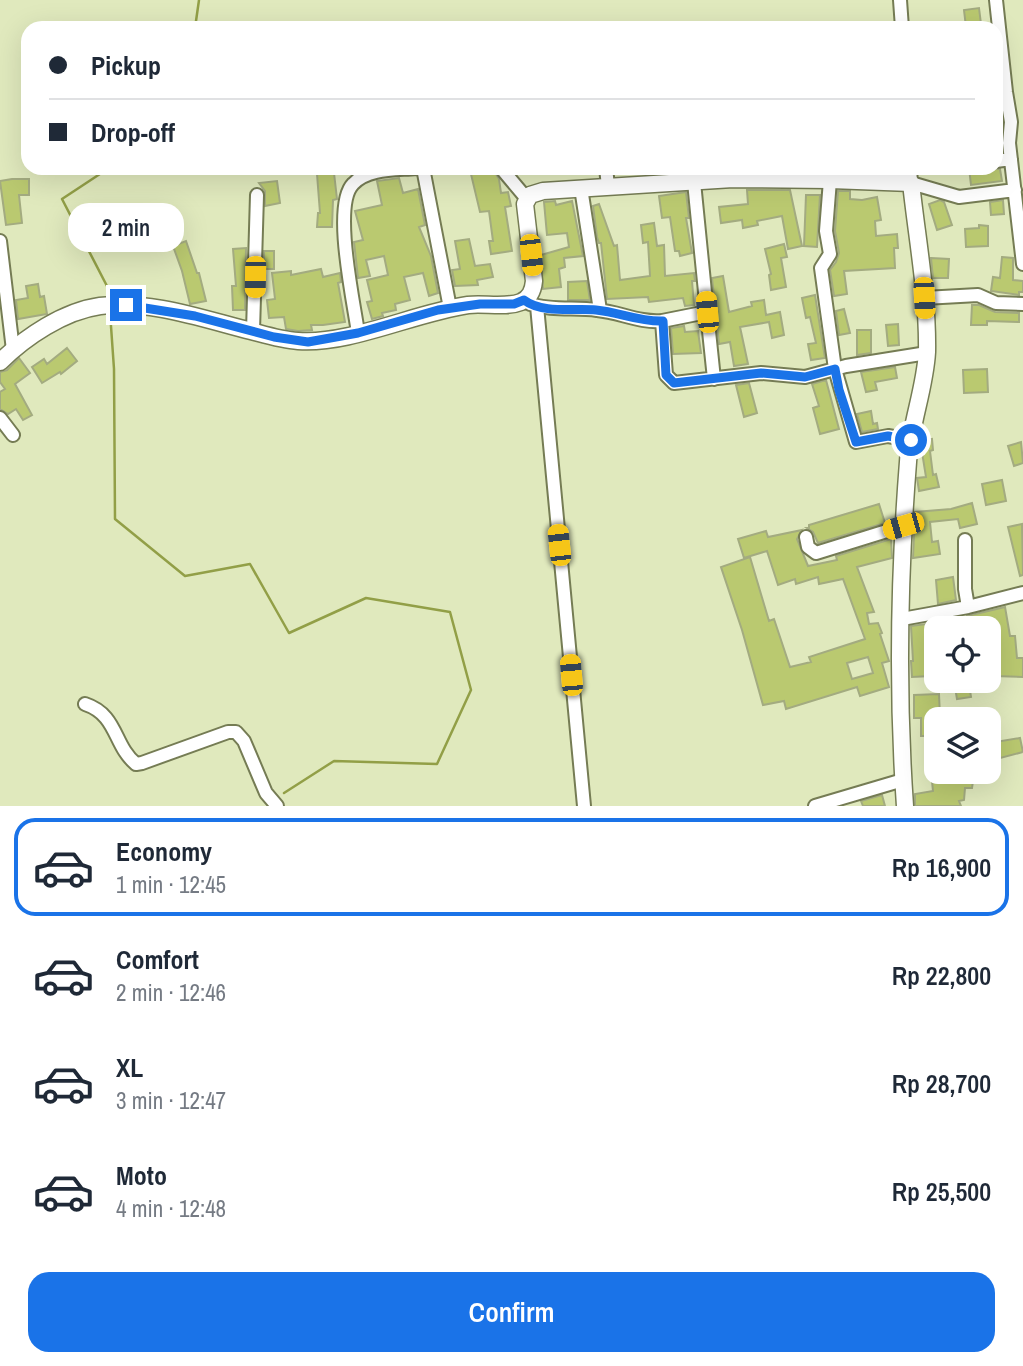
<!DOCTYPE html>
<html lang="en">
<head>
<meta charset="utf-8">
<style>
	body { margin:0; font-family:"Archivo Narrow",sans-serif; background:#f6f6f7; color:#1f2937; height:100vh; display:flex; flex-direction:column; font-size:26px; white-space:nowrap }
	* { box-sizing:border-box; margin:0 }
	p { font-size:23px; color:#747a83 }
	.icon { flex:none; width:38px; height:38px; fill:none; stroke:currentColor; stroke-width:2; stroke-linecap:round; stroke-linejoin:round }
	.map { position:relative; height:806px; overflow:hidden }
	.sheet { display:flex; flex-direction:column; background:#fff; flex:1 }
	.sheet>* { flex:none }
	.hud { position:absolute; left:21px; top:21px; width:982px; height:154px; border-radius:21px; box-shadow:0 7px 28px #0002; display:grid; align-content:center; height:154px; padding:0 28px; background:#fff }
	.fabs { position:absolute; left:924px; top:616px; display:grid; gap:14px }
	.fabs a { display:grid; place-items:center; width:77px; height:77px; border-radius:14px; background:#fff; box-shadow:0 7px 28px #0002; font-size:35px }
	.end { position:absolute; width:32px; height:32px; margin:-16px; border:9px solid #1a73e8; background:#fff; box-shadow:0 0 0 4px #fff }
	.from { border-radius:50% }
	.bubble { position:absolute; height:49px; border-radius:21px; background:#fff; box-shadow:0 7px 28px #0002; font-size:23px; font-weight:600; line-height:49px; text-align:center }
	.car { position:absolute; width:21px; height:42px; margin:-21px -10px; border-radius:9px; box-shadow:0 0 5px 2px #0007; background:linear-gradient(#f5c518 24%,#345 0 40%,#f5c518 0 76%,#345 0 86%,#f5c518 0) }
	.hud b { display:flex; align-items:center; gap:24px; height:66px; font-size:26px }
	.hud b+b { border-top:2px solid #e0e1e3 }
	.hud i { width:18px; height:18px; background:#1f2937 }
	ul { padding:12px 0 0; list-style:none }
	li { display:flex; align-items:center; gap:21px; height:98px; margin:0 14px 10px; padding:0 14px; border:4px solid transparent; border-radius:21px }
	li div { flex:1 }
	li b { display:block; font-size:26px }
	li em { font-style:normal; font-weight:600 }
	li.active { border-color:#1a73e8 }
	li>.icon { width:63px; height:63px; stroke-width:1.5 }
	.primary-button { display:flex; gap:14px; margin-top:auto; padding:14px 28px }
	.primary-button a { flex:1; height:80px; border-radius:21px; background:#1a73e8; color:#fff; font-size:28px; font-weight:600; line-height:80px; text-align:center }
	.map>svg:first-child { display:block }
	.lines { fill:none; stroke-linecap:round; stroke-linejoin:round }
	.stream { stroke:#929f47; stroke-width:2.5 }
	.building { fill:#bac970; stroke:#a3ab80; stroke-width:2; fill-rule:evenodd }
	.minor-casing { stroke:#757c54; stroke-width:16 }
	.tertiary-casing { stroke:#757c54; stroke-width:19 }
	.minor { stroke:#fff; stroke-width:12 }
	.tertiary { stroke:#fff; stroke-width:16 }
	.route { stroke:#1a73e8; stroke-width:9 }
</style>
</head>
<body>
<div class="map">
<svg width="1023" height="806" viewBox="0 0 1023 806">
	<rect width="100%" height="100%" fill="#e0e9bd"/>
	<g class="lines">
		<!-- stream -->
		<path class="stream" d="M195 28 199 0
			M109 298 108 288 62 199 109 168
			M110 312 114 369 115 519 185 576 250 564 289 633 366 598 450 612 471 690 437 764 334 761 284 793"/>
	</g>
	<!-- building -->
	<path class="building" d="M979 8 981 24 966 27 964 10Z
		M492 168 499 179 501 193 508 192 511 206 505 207 512 251 491 254 489 241H493L489 211 480 212 470 170Z
		M969 168 1000 169 1002 181 971 185Z
		M334 173 337 199 333 200 332 227H317L318 213H320L317 174Z
		M399 178 403 193 418 189 425 225 419 227 431 256 438 293 429 296 423 273 404 277 410 300 395 304 396 310 382 313 383 316 372 319 367 302 372 301 367 280 388 275 384 256 366 260 370 276 358 278 354 242 363 240 355 211 382 205 377 181Z
		M12 179H29V195H19L22 223 6 225 0 181Z
		M277 181 280 203 265 206V191L259 183Z
		M747 190H790L802 246 788 249 782 216 757 221 758 225 743 228 742 220 721 223 719 207 748 204Z
		M838 191H850V199L862 200 877 197 881 220 875 221 876 236 897 234 898 248H894L895 268 844 271 847 294 834 296 830 270 836 262 839 253 835 231Z
		M686 192 689 218H686L692 253 680 256 679 251H675L670 217 662 218 659 196Z
		M806 195H820L817 247 804 246Z
		M940 200 944 202 952 225 937 230 929 204Z
		M1003 200 1004 214 991 215 990 202Z
		M555 201 556 205 572 201 583 256 564 258 565 267 559 269 561 287 543 289 541 255 569 247 567 233 547 235 544 202Z
		M599 204 614 246 617 245 620 280 650 276 648 242 643 243 641 225 654 223 657 246 664 245 665 276 694 273 695 281H692L694 305 685 306 683 298 649 302 648 297 607 299 601 243H599L597 237 593 206Z
		M979 225 988 226V246L966 247 965 229 979 228Z
		M469 239 475 266 490 264 493 277 477 280 478 285 455 286 452 270 460 269 455 241Z
		M186 241 197 273H199L206 301 190 304 182 271 173 246Z
		M784 244 787 257 781 258 786 287 771 290 769 275 771 274 765 249Z
		M246 248 245 310H233L232 286H236L233 249Z
		M264 251H274V269H264Z
		M1002 257 1013 258V280L1023 281V292H1019V295L991 291 993 277 1000 278Z
		M931 258 949 259 948 278H933Z
		M321 269 323 277 340 273 341 282 338 283 345 322 323 325H311L312 330 298 331 286 329 284 317 269 318 267 300 275 299 272 273 291 271V275Z
		M723 276 729 312 752 306 751 302 764 300 766 315 780 312 784 335 772 338 769 322 740 327 748 364 734 366 730 342 719 344 712 278Z
		M587 281 590 300H568V282Z
		M38 284 40 297 44 296 47 314 18 319 16 300 28 298 26 286Z
		M815 295 825 358 811 360 808 344 816 343 810 317 806 318 802 298Z
		M972 305H979L995 312 1019 313V322L987 321V325H971Z
		M844 309 850 333 839 335 836 311Z
		M898 324 899 345 888 346 886 325Z
		M684 326 685 332 698 331 701 353 673 354 671 328Z
		M857 330H871V353L857 355Z
		M67 348 77 361 61 374 60 372 42 383 32 367 44 359 47 364Z
		M19 358 30 373 15 384 32 415 23 420 16 409 8 414 0 409V392L5 389 0 382V372L7 370Z
		M895 367 897 378 875 382 877 390 866 392 861 372Z
		M987 369 988 392 964 393 963 370Z
		M826 380 839 429 820 434 813 408 819 406 812 384Z
		M749 383 757 413 744 417 736 385Z
		M871 411 873 424 877 423 878 429 862 432 857 414Z
		M932 439 933 450 930 451 933 475 936 474 939 487 919 491 917 478 926 477 922 452 919 453 921 441Z
		M1021 442 1023 463 1014 466 1008 446Z
		M1002 480 1006 501 986 505 982 484Z
		M972 503 977 524 960 528 958 519 930 522 932 542 938 541 940 554 913 558 915 512 951 509Z
		M879 504 885 523 818 543 813 532 807 528H809V525Z
		M1022 524 1023 575 1020 576 1008 527Z
		M802 530 797 539 808 566 837 560 836 556 891 539 892 558 857 567 874 612 867 613 869 624 878 623 882 633 880 634 889 661 882 663 889 687 860 696 857 687 786 709 784 701 763 705 742 630 721 567 750 557 769 621 774 619 790 667 811 662 809 657 865 639 843 579 819 584 818 577 796 584 795 579 778 585 767 551 744 558 738 539 766 531 768 537ZM868 657 873 673 852 679 847 663Z
		M953 577 956 600 938 604 936 580Z
		M1005 607 1010 636H1015L1017 658H1023V677L993 676 989 652V628H969L967 616Z
		M926 624 930 646 931 676 912 677 911 661H913L911 626Z
		M969 684 971 697 957 699 955 687Z
		M939 694 940 717H936V736H921V718H914V695Z
		M1020 738 1023 752 989 761V743Z
		M931 772H981L980 781H973L972 788H965L964 800 959 801 961 806H915V794L933 791Z
		M882 795 885 806H863L861 801Z"/>
	<g class="lines">
		<!-- minor casing -->
		<g class="minor-casing">
			<path id="minor" d="M900 0 902 28
				M996 0 1006 92 1011 122 1009 143 1023 264
				M996 161 1011 159
				M423 168 450 308
				M501 168 527 199
				M606 168 608 186
				M910 168 911 183 959 197 1015 190
				M830 180 826 231 830 254 821 268 835 369 856 442 888 436 911 440
				M694 182 707 312
				M581 188 600 310
				M0 241 13 350
				M924 298 978 295 996 303 1023 304
				M530 304C552 311 575 307 597 310 620 312 639 323 662 321L666 375 674 383 761 373 805 377 846 366 927 353
				M537 306 584 806
				M662 321 707 312 714 379
				M253 331 257 195
				M358 333C354 303 332 205 353 184 368 168 396 170 416 168
				M0 418 13 435
				M806 537 808 547 816 553 903 526
				M965 540V589L968 607
				M902 619 968 607 1023 593
				M85 704C118 715 113 745 136 764L142 763 228 732H236L244 741 266 793 277 806
				M815 806 903 780"/>
		</g>
		<!-- tertiary casing -->
		<g class="tertiary-casing">
			<path id="tertiary" d="M0 362C25 337 64 311 100 306 151 300 203 319 251 331 266 335 282 340 298 341 349 345 414 313 468 305 484 303 506 308 521 302 530 298 533 291 534 281L525 204 530 195 543 191 733 179 830 180 911 183C917 239 928 296 927 352 925 389 910 425 908 462 899 576 897 692 905 806"/>
		</g>
		<!-- minor -->
		<use href="#minor" class="minor"/>
		<!-- tertiary -->
		<use href="#tertiary" class="tertiary"/>
	</g>
	<g class="lines">
		<!-- route -->
		<path class="route" d="M126 305 195 316 274 337 308 342 358 333 438 310 480 304H514L524 300C542 314 575 308 596 310 619 312 639 322 663 321L666 375 674 383 761 373 805 377 835 369 839 390 856 442 888 436 911 440"/>
	</g>
</svg>
<div class="fabs">
<a><svg class="icon" aria-label="locate" viewBox="0 0 24 24"><circle cx="12" cy="12" r="6"/><path d="M12 2v4M12 18v4M2 12h4M18 12h4"/></svg></a>
<a><svg class="icon" aria-label="layers" viewBox="0 0 24 24"><path d="M12 4l9 5-9 5-9-5zM3 14l9 5 9-5"/></svg></a>
</div>
<i class="end from" style="left:911px;top:440px"></i>
<i class="end" style="left:126px;top:305px"></i>
<div class="bubble" style="left:68px;top:203px;width:116px">2 min</div>
<i class="car" style="left:531px;top:255px;rotate:174deg"></i>
<i class="car" style="left:255px;top:277px;rotate:181deg"></i>
<i class="car" style="left:924px;top:298px;rotate:177deg"></i>
<i class="car" style="left:707px;top:312px;rotate:355deg"></i>
<i class="car" style="left:903px;top:526px;rotate:254deg"></i>
<i class="car" style="left:559px;top:545px;rotate:354deg"></i>
<i class="car" style="left:571px;top:675px;rotate:355deg"></i>
<div class="hud">
<b><i class="from"></i>Pickup</b>
<b><i></i>Drop-off</b>
</div>
</div>
<section class="sheet">
<ul>
<li class="active"><svg class="icon" aria-label="car" viewBox="0 0 24 24"><path d="M5 17H2v-5l4-1 3-4h7l3 4 3 1v5h-3M9 17h6M6 11h13"/><circle cx="7" cy="17" r="2"/><circle cx="17" cy="17" r="2"/></svg><div><b>Economy</b><p>1 min · 12:45</p></div><em>Rp 16,900</em></li>
<li><svg class="icon" aria-label="car" viewBox="0 0 24 24"><path d="M5 17H2v-5l4-1 3-4h7l3 4 3 1v5h-3M9 17h6M6 11h13"/><circle cx="7" cy="17" r="2"/><circle cx="17" cy="17" r="2"/></svg><div><b>Comfort</b><p>2 min · 12:46</p></div><em>Rp 22,800</em></li>
<li><svg class="icon" aria-label="car" viewBox="0 0 24 24"><path d="M5 17H2v-5l4-1 3-4h7l3 4 3 1v5h-3M9 17h6M6 11h13"/><circle cx="7" cy="17" r="2"/><circle cx="17" cy="17" r="2"/></svg><div><b>XL</b><p>3 min · 12:47</p></div><em>Rp 28,700</em></li>
<li><svg class="icon" aria-label="car" viewBox="0 0 24 24"><path d="M5 17H2v-5l4-1 3-4h7l3 4 3 1v5h-3M9 17h6M6 11h13"/><circle cx="7" cy="17" r="2"/><circle cx="17" cy="17" r="2"/></svg><div><b>Moto</b><p>4 min · 12:48</p></div><em>Rp 25,500</em></li>
</ul>
<div class="primary-button"><a>Confirm</a></div>
</section>
</body>
</html>
